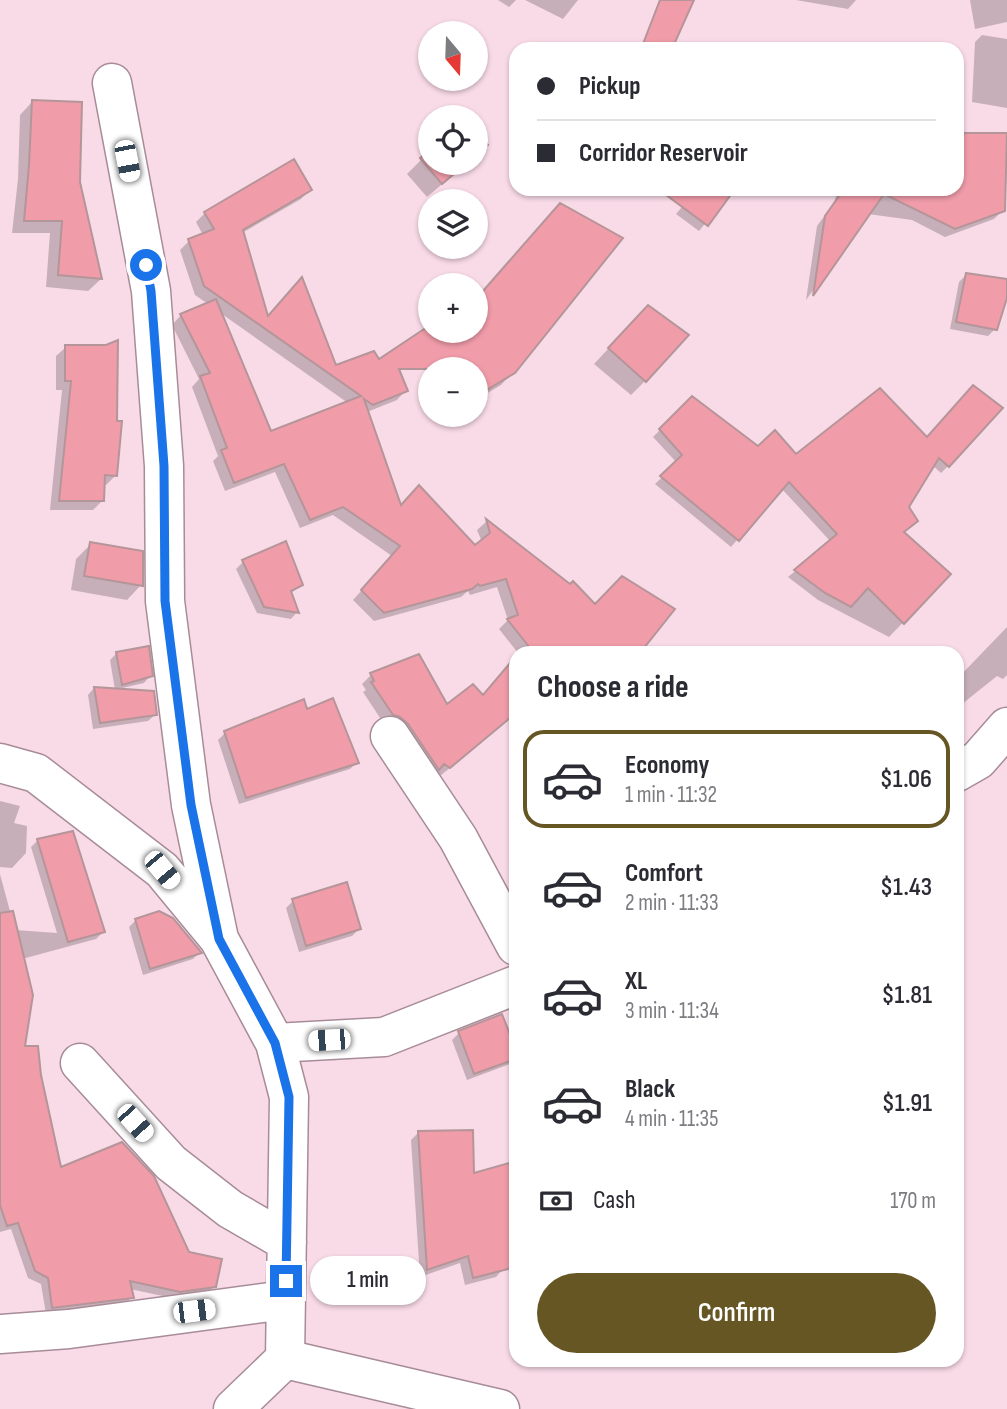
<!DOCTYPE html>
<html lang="en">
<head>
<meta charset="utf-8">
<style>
	body { margin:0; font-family:"Sofia Sans Condensed",sans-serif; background:#f2f2f3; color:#2b2b33; height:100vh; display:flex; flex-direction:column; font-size:26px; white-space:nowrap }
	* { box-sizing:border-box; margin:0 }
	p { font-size:23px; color:#7c7c81 }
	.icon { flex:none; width:38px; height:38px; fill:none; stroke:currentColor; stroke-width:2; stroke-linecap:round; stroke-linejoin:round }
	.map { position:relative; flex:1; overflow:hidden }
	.drawer { position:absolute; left:509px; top:646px; width:455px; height:721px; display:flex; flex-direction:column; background:#fff; border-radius:21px; box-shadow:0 2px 5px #0004 }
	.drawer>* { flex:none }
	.top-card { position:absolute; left:509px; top:42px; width:455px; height:154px; border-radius:21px; box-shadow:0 2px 5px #0004; display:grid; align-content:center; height:154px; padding:0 28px; background:#fff }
	.needle { width:46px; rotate:161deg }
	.controls { position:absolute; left:418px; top:21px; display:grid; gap:14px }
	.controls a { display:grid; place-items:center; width:70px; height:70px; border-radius:50%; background:#fff; box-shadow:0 2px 5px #0004; font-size:35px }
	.end { position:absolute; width:32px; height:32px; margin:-16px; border:9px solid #1a73e8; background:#fff; box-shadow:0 0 0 4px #fff }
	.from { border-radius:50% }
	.bubble { position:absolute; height:49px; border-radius:24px; background:#fff; box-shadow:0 2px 5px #0004; font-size:23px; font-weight:600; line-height:49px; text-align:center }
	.car { position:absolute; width:21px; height:42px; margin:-21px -10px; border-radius:9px; box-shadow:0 0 5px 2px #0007; background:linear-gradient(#fff 24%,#345 0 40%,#fff 0 76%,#345 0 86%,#fff 0) }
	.top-card b { display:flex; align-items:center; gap:24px; height:66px; font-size:26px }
	.top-card b+b { border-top:2px solid #e1e1e2 }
	.top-card i { width:18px; height:18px; background:#2b2b33 }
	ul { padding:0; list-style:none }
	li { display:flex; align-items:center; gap:21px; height:98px; margin:0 14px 10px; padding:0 14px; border:4px solid transparent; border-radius:21px }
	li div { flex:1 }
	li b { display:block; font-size:26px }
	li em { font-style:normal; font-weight:600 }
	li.active { border-color:#655623 }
	li>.icon { width:63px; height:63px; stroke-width:1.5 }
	h2 { padding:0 28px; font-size:32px; line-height:84px }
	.pay { display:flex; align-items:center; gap:18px; height:77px; padding:0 28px; font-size:26px }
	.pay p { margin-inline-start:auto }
	.button { display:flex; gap:14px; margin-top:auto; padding:14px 28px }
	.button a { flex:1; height:80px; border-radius:42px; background:#655623; color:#fff; font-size:28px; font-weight:600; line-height:80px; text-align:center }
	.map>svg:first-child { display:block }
	.shadow { fill:#0003; fill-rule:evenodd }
	.building { fill:#f09ca9; stroke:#b49599; stroke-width:2 }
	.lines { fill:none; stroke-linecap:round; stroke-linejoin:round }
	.minor-casing { stroke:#a78c98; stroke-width:41 }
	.minor { stroke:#fff; stroke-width:38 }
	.route { stroke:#1a73e8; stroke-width:9 }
</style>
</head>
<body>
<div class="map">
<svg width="1007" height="1409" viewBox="0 0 1007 1409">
	<rect width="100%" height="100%" fill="#f9dbe8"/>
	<!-- shadow -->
	<path class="shadow" d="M498 0H516L509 7Z
		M525 0H578L563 19Z
		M796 0H856L848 9Z
		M970 0H1007V22L975 29Z
		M982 35 1007 39V108L972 102 975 42Z
		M852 45 878 49H848Z
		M32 102 101 279 88 291 46 287 50 233H12L18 179 20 115Z
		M430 151V163H467L427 197 407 174Z
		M697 189H733L699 231 676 214Z
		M838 189H957L1003 210 994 219 945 237 912 220 868 214 806 300 817 226 834 203Z
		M310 190 301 199 242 233 267 318 335 368 406 390 397 400 367 412 400 508 475 548 482 542 477 530 486 522 570 586 593 653H518L499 629 508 620 497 587 470 595 468 591 461 597 374 621 353 600 392 556 333 515 300 528 275 472 225 491 213 461 218 456 192 387 199 379 172 325 181 315 208 304 195 295 180 250 189 241 203 235 196 222 205 213ZM219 312 348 403 271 433Z
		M966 275 1007 280V292L995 329 988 336 950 329 959 282Z
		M481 295 513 372 501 385 476 400V369H442L416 341 430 328V331H476V298Z
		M634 321 645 381 631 395 594 364Z
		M66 347 116 475 106 485H103V500L93 510H50L62 390H56V356Z
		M880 390 948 466 941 473 932 465 907 507 902 533 949 575 889 637 818 600 788 577 831 542 781 488 731 547 655 484 677 463 653 437 692 398 758 448 796 456Z
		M91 544 141 585 127 600 71 590 76 559Z
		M243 562 301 585 290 594 297 612 291 619 257 613 236 569Z
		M1007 627V675L1003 679 997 676 957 708V679Z
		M117 653 151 675 144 683 118 689 156 714 148 721 93 729 88 695 94 688 115 690 110 660Z
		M516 657V714L440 776 384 724 363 692 366 690 362 684 371 675 447 707 482 697Z
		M306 711 357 762 350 769 239 804 218 740 225 733Z
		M0 801 20 806 14 823 27 826 26 853 12 868 0 867Z
		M38 840 103 932 96 939 22 959 23 1048 39 1076 60 1169 188 1253 214 1286 207 1294 172 1298 130 1289 132 1297 125 1304 46 1314 41 1284 28 1278 11 1229 0 1232V874L15 930 57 933 31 847Z
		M293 901 359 929 352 936 299 952 286 908Z
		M136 920 199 953 193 959 143 975 129 927Z
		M501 1016 516 1058 510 1064 467 1080 452 1040 459 1033Z
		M419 1132 473 1176 516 1163V1241L497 1245 503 1269 496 1277 465 1285 460 1263 420 1277 411 1140Z"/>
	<!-- building -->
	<path class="building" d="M660 0H694L672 49H641Z
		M32 100 82 102 80 182 102 279 58 275 62 221H24L29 165Z
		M476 132 488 145 476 155Z
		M957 133H1007L1005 211 955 229 884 194 813 296 825 216 844 189H957Z
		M430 149V163H467L442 184 420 158Z
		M294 159 312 190 243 230 268 316 302 277 336 365 374 351 379 359 430 325V331H476V299L560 203 623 238 515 373 480 394 476 387V369H399L408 391 373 405 364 399 401 505 419 485 475 545 490 533 486 519 570 584 573 581 595 604 622 576 675 609 640 653H534L507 619 518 615 506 579 480 586 478 584 472 589 384 613 361 590 400 546 343 507 310 520 284 464 234 483 221 450 227 448 200 376 210 373 180 314 216 299 271 431 361 396 204 286 188 239 214 229 204 212Z
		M658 189H735L708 226Z
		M966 273 1007 279V298L997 330 956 322Z
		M648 305 689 335 646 382 608 348Z
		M118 340 117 421H122L117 476 105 475 104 501H59L71 381H65V345H106Z
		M973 385 1003 408 949 467 939 458 909 507 918 521 904 532 951 574 904 624 868 588 851 607 825 593 794 570 837 534 789 482 739 541 660 476 682 455 659 429 692 396 758 446 775 430 796 454 880 388 927 437Z
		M286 541 303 585 291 591 299 613 264 607 242 560Z
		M90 542 143 551V586L84 576Z
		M149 646 153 676 122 685 116 652Z
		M419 654 447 704 473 684 483 695 516 656V713L450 768 444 764 439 770 408 724 400 717 393 715 371 682 374 681 370 673Z
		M94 687 154 691 157 715 100 723Z
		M333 698 359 763 246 798 224 731 304 699 307 709Z
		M73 831 105 932 68 942 37 839Z
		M347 882 361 929 306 946 292 899Z
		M13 911 33 995 25 1046H38L41 1075 61 1167 122 1142 154 1176 189 1252 222 1259 216 1287 180 1292 130 1281 134 1298 52 1308 48 1278 35 1271 18 1223 7 1226 0 1205V913Z
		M159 911 173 918 202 953 150 969 135 919Z
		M502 1014 516 1050V1059L474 1074 458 1031Z
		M473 1130 474 1173 516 1161V1267L473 1278 468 1256 427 1270 418 1131Z"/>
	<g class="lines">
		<!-- minor casing -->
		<g class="minor-casing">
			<path id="minor" d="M112 83 151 291 164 466 165 601 191 805 219 939
				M390 736 458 838 516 946
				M0 763 36 773 162 870 219 939 275 1043
				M957 772 978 760 1007 727
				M80 1063 171 1163 230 1209 287 1242
				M0 1334 69 1329 285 1300
				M285 1359 289 1097 275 1043 384 1037 516 985
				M285 1359 500 1409
				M233 1409 285 1359"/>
		</g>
		<!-- minor -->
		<use href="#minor" class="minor"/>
	</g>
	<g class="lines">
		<!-- route -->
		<path class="route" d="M146 265 151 291 164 466 165 601 191 805 219 939 275 1043 289 1097 286 1281"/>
	</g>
</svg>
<div class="controls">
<a><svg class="needle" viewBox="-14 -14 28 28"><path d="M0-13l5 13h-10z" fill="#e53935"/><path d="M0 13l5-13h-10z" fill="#7c7c81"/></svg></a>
<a><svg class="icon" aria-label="locate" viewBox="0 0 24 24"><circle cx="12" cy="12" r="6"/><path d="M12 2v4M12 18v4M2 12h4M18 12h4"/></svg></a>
<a><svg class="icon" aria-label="layers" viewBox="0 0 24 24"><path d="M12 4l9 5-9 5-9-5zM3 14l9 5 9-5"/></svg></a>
<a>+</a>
<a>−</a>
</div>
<i class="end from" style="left:146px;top:265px"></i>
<i class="end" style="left:286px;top:1281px"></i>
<div class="bubble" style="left:310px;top:1256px;width:116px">1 min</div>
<i class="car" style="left:127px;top:161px;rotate:169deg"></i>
<i class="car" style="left:162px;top:870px;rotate:140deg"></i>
<i class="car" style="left:329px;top:1040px;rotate:267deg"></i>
<i class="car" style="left:135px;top:1123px;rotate:138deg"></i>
<i class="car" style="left:194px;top:1311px;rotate:83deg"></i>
<div class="top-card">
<b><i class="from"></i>Pickup</b>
<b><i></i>Corridor Reservoir</b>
</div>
<section class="drawer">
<h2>Choose a ride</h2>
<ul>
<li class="active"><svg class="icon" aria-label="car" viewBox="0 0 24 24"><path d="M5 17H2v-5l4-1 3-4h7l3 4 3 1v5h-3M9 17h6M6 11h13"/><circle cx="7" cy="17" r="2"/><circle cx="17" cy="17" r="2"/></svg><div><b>Economy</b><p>1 min · 11:32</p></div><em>$1.06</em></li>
<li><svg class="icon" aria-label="car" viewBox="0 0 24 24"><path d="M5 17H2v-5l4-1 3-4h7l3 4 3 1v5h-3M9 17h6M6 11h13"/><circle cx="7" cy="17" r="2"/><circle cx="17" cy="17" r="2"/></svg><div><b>Comfort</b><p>2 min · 11:33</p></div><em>$1.43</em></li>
<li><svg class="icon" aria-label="car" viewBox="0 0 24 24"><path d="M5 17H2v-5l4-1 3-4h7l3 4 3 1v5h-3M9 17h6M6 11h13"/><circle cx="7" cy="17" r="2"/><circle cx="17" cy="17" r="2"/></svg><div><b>XL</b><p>3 min · 11:34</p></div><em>$1.81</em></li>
<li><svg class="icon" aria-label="car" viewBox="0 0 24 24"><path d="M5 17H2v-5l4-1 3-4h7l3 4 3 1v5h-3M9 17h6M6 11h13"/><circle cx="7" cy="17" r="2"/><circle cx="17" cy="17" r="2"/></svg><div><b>Black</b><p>4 min · 11:35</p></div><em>$1.91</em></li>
</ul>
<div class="pay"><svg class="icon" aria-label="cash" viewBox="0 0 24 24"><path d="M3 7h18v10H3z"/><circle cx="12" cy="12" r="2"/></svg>Cash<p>170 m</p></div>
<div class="button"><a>Confirm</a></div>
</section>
</div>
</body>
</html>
